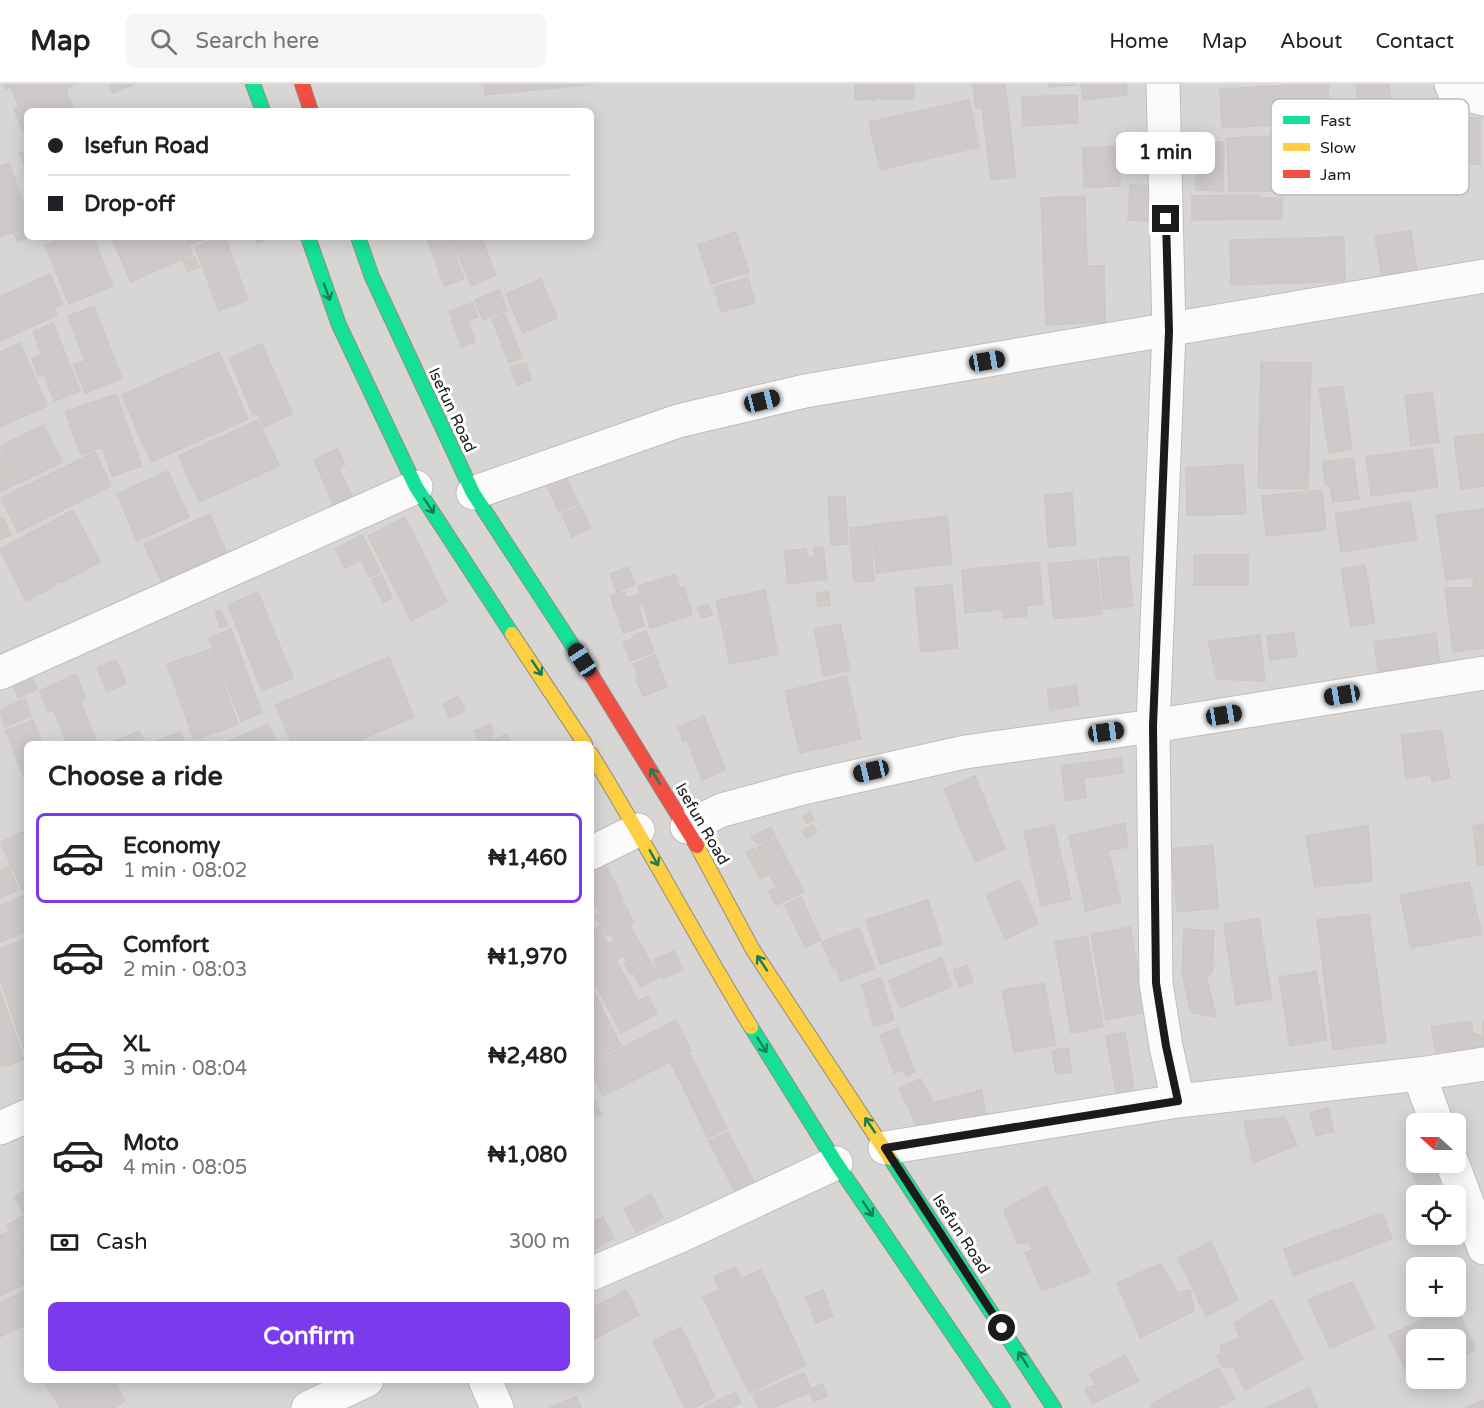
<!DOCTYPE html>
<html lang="en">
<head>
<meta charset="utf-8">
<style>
	body { margin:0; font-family:"Varela Round",sans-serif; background:#f6f6f6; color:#202124; height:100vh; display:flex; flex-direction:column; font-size:22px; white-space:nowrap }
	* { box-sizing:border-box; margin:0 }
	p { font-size:20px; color:#757577 }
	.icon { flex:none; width:33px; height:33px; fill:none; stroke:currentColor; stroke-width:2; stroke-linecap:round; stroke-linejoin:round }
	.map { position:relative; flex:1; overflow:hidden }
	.side { position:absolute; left:24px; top:657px; width:570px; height:642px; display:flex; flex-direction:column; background:#fff; border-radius:9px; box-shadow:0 3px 15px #0003 }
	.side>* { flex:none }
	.guide { position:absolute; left:24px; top:24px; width:570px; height:132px; border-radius:9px; box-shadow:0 3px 15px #0003; display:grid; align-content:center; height:132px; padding:0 24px; background:#fff }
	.needle { width:39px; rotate:291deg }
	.tools { position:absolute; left:1406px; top:1029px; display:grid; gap:12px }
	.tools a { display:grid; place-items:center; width:60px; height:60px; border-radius:9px; background:#fff; box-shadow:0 3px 15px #0003; font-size:30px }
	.end { position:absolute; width:27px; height:27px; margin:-14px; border:8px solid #1b1b1b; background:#fff; box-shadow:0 0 0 3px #fff }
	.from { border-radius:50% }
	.bubble { position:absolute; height:42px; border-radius:9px; background:#fff; box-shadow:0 3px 15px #0003; font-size:20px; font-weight:800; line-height:42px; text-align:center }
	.car { position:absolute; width:18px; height:36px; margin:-18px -9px; border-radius:8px; box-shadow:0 0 4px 2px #0007; background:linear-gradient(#222 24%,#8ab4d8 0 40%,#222 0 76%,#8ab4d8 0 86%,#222 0) }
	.guide b { display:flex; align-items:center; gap:21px; height:57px; font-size:22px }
	.guide b+b { border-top:2px solid #e0e0e0 }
	.guide i { width:15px; height:15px; background:#202124 }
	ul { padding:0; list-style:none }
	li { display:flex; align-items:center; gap:18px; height:90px; margin:0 12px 9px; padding:0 12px; border:3px solid transparent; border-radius:9px }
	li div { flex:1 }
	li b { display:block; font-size:22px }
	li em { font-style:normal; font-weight:800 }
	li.selected { border-color:#7c3aed }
	li>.icon { width:54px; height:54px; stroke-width:1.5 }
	h2 { padding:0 24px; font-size:27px; line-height:72px }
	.pay { display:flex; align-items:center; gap:15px; height:66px; padding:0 24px; font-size:22px }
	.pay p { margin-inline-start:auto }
	.button { display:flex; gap:12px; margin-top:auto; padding:12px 24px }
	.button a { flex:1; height:69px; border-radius:9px; background:#7c3aed; color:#fff; font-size:24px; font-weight:800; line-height:69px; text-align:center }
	header { display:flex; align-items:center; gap:36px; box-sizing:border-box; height:84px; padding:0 30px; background:#fff; border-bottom:2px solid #e0e0e0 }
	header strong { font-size:28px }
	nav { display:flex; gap:33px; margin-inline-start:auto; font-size:21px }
	.search { width:420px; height:54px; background:#f6f6f6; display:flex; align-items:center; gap:15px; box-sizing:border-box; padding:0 21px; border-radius:9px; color:#757577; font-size:22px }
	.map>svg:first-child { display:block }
	.residential { fill:#d8d6d5; fill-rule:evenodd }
	.building { fill:#cecac9; stroke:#ccc8c5; stroke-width:1.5 }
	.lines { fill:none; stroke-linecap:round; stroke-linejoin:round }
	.street-casing { stroke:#bfbdbc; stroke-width:35 }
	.fast-casing { stroke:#8f8f7e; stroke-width:16 }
	.slow-casing { stroke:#8f8f7e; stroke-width:16 }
	.jam-casing { stroke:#8f8f7e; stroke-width:16 }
	.street { stroke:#fcfbfb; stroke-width:33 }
	.fast { stroke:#16e098; stroke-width:14 }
	.slow { stroke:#ffcf43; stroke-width:14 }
	.jam { stroke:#f24e42; stroke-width:14 }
	.oneway { stroke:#187e5a }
	.route { stroke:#1b1b1b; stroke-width:8 }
	.labels { text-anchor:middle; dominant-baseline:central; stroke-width:6; stroke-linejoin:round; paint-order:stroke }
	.street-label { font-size:16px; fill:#1b1b1b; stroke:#fff }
	.key { fill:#fff; stroke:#bbb; stroke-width:1.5 }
	.key-label { font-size:16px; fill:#1b1b1b }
</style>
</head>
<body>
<header>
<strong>Map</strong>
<div class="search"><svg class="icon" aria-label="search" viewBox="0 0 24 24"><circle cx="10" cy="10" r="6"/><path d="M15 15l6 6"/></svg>Search here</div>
<nav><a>Home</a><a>Map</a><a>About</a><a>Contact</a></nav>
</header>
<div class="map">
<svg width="1484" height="1324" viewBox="0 0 1484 1324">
	<rect width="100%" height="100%" fill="#e9e6e3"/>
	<!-- residential -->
	<path class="residential" d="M0 0H1484V1324H0ZM27 27H591V153H27ZM27 660H591V1296H27ZM1416 1040H1455V1078H1416ZM1416 1112H1455V1150H1416ZM1416 1184H1455V1222H1416ZM1416 1256H1455V1294H1416Z"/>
	<!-- building -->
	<path class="building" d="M4 0H74L66 5 74 27H27V46L23 47 14 25 19 23 11 3 6 5Z
		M109 0H134L113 9Z
		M484 0H594L485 11Z
		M855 0H914V15H882V13H878L877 15 855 16Z
		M973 0H1005L1016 93 991 96 982 24 976 25Z
		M1049 0H1073L1074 1 1049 3Z
		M1081 0H1126L1127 11 1083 16Z
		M1311 0H1328L1330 38 1222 44 1220 5Z
		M1356 0H1389L1392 23 1360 27Z
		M1077 11 1078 39 1023 42 1022 13Z
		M969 16 979 63 880 86 869 38Z
		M1410 34H1480V80L1429 81 1430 94H1410Z
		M1273 52 1275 107H1229L1227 54Z
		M1196 57 1224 58 1223 107 1196 106Z
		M1119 62 1120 102 1084 103 1083 64Z
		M27 66V89L20 69Z
		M9 79 27 130V144L0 153V82Z
		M1130 101 1151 102 1150 137 1128 136Z
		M1260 111V114H1282V135L1192 136V112Z
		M1085 112 1087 182H1104L1105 238 1046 241 1041 114Z
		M27 145 28 153 18 158 15 151Z
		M1411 147 1417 189 1382 193 1375 152Z
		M736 148 749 188 711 200 698 161Z
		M66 153H93L113 202 69 220 45 161Z
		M111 153H185L192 170 131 198Z
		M187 153H210L190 161Z
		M220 153H225L248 216 219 227 195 163Z
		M256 153H267L268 155 257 159Z
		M427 153H449L464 195 444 202Z
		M451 153H481L496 191 471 202Z
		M1344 153 1345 197 1231 201 1230 156Z
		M195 173 199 183 187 187 183 176Z
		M50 190 63 220 54 223 57 231 0 257V213Z
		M748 194 755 219 721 228 714 203Z
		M541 195 557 234 523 249 506 210Z
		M499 206 507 226 483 236 475 216Z
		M473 219 478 233 468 237 475 258 461 263 449 227Z
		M94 222 122 295 85 309 74 281 85 277 68 232Z
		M505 230 522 274 509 279 492 235Z
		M53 239 80 307 54 317 44 290 38 292 32 275 42 271 33 248Z
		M20 259 47 322 0 343V268Z
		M262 260 292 330 264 343 257 328 253 330 229 274Z
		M219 268 248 335 151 378 122 311Z
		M1261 278 1311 279 1308 405 1258 404Z
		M526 279 531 296 517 301 511 283Z
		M1343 302 1352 365 1329 369 1319 305Z
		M1432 308 1439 358 1411 362 1405 312Z
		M116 310 142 382 112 392 102 363 81 371 65 328Z
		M258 336 279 382 199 418 179 372Z
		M44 341 62 378 18 400 0 362Z
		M1484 350V402L1461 405 1454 353Z
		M1432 364 1438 403 1371 412 1366 373Z
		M338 365 345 381 339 384 353 414 334 422 314 376Z
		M0 368 16 400 0 408Z
		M95 368 111 402 18 448 1 414Z
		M1353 374 1359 415 1333 418 1330 403 1325 400 1323 378Z
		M1243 380 1246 430 1187 431 1186 384Z
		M168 387 189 433 137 457 117 410Z
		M565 391 578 419 559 428 546 400Z
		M1322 406 1326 446 1266 452 1262 412Z
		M1072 409 1076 461 1048 463 1045 411Z
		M845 412 848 460 831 461 828 413Z
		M1410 417 1417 456 1341 468 1335 430Z
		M580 421 591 444 572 453 562 430Z
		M1484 425V564L1453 568 1445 504H1473L1474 493 1446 496 1436 431Z
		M73 426 100 478 61 499 60 497 54 500 55 502 26 517 0 465Z
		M210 430 227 470 162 499 144 460Z
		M947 432 952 480 877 489 871 441Z
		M3 433 11 451 0 456V435Z
		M405 433 447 518 411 536 368 452Z
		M870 442 874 497 854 498 850 444Z
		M362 451 372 470 345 484 335 465Z
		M823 463 827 495 788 500 784 467 806 465 807 474 815 473 814 464Z
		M1194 471H1248V501H1194Z
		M373 472 380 488 369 493 362 477Z
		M1128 472 1133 522 1104 525 1099 475Z
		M1096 475 1102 530 1054 535 1048 480Z
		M1039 478 1043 520 1026 522 1027 532 1003 534V525L965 529 962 486Z
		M1365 481 1375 539 1351 543 1341 485Z
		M628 483 635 500 617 508 610 490Z
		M382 491 392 514 383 518 372 496Z
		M675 491 679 505 684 503 692 531 650 544 638 502Z
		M952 501 958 564 921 568 915 504Z
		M765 506 778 570 730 580 716 517Z
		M828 507 830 521 818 523 816 509Z
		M258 508 293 594 262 607 228 521Z
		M625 508 626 514 639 511 642 520 615 528 611 512Z
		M708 520 712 531 701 534 697 524Z
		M639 523 644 542 623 549 617 529Z
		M221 526 227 541 220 544 215 528Z
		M840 540 850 586 824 592 814 545Z
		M231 545 262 629 241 637 209 554Z
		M646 547 654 568 630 577 623 558 633 555 632 552Z
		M1294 548 1297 572 1270 576 1267 552Z
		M1436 549 1440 580 1378 588 1374 558Z
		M1260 551 1265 597 1217 595 1208 557Z
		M212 565 238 640 194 656 167 580Z
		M655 571 667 603 643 612 636 596 639 595 633 580Z
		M389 573 414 633 350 660H292L276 621Z
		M116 576 126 599 107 608 97 584Z
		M76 590 85 614 80 616 98 660H67L54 626 48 628 40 607Z
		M31 591 37 605 18 614 12 599Z
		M846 592 861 655 800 669 785 607Z
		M1076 601 1079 621 1050 627 1047 606Z
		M458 612 465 626 450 634 443 620Z
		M25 615 31 632 5 643 0 626Z
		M704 632 725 686 702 696 687 656 683 658 678 643Z
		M33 636 42 660H27V701L6 647Z
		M268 640 277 660H222Z
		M491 640 494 650 478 656 474 647Z
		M1441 646 1450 693 1432 698 1430 690 1406 695 1401 651Z
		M139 647 145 660H108Z
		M181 648 185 660H150V659Z
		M506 650 512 660H496L494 656Z
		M491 653 494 660H476Z
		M1121 674 1123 689 1084 694 1086 713 1066 717 1061 682Z
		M975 692 1005 765 975 778 944 705Z
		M810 728 814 736 806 739 803 732Z
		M1125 739 1128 763 1108 766 1121 818 1086 827 1069 752Z
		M1484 740V781L1478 782 1473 742Z
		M813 741 817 748 807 754 802 747Z
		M1054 741 1071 815 1041 822 1024 747Z
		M1368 741 1372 797 1315 803 1306 752Z
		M771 743 775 752 759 760 756 756 754 757 751 753Z
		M27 746V804L22 806 1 758Z
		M776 754 795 792 775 802 757 764Z
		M1213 761 1218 824 1177 828 1171 765Z
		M754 764 768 791 760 795 746 768Z
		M603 776 623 815 599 827 591 812V782Z
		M9 782 18 806 0 814V786Z
		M797 794 804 808 776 821 769 807Z
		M1020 796 1038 840 1005 855 986 811Z
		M1469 798 1482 850 1411 864 1400 811Z
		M27 810V847L0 858V822Z
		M801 813 821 856 805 863 785 821Z
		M622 816 634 838 629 840 659 893 641 903 633 888 630 890 624 880 627 878 611 850 607 852 595 832Z
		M928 816 942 860 880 880 866 836Z
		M1369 830 1386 958 1333 966 1317 836Z
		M1259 834 1272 915 1236 921 1224 840Z
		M599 842 608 860 613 857 622 873 616 876 638 917 648 912 657 930 621 949 591 891V847Z
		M1130 843 1146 928 1106 936 1091 850Z
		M859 844 875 884 841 897 836 883 833 884 822 858Z
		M1184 845 1214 847 1212 889 1206 892 1216 933 1191 928 1182 889Z
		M1087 852 1103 943 1071 949 1055 858Z
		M27 855V974L0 895V864Z
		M674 867 683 886 662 895 653 876Z
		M941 874 952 902 900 924 889 897Z
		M967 881 973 898 959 903 953 886Z
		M1316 887 1327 956 1290 962 1279 893Z
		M881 894 894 936 874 942 862 900Z
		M1044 899 1056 961 1014 968 1002 906Z
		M591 902 621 962 591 977Z
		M0 907 24 975 7 982 0 961Z
		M676 936 691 967 603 1012 591 988V980Z
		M1483 936 1484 962 1436 968 1431 943 1471 937 1473 949 1483 952Z
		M898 944 915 988 906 992 904 985 894 989 880 951Z
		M1125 948 1134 1006 1116 1009 1106 952Z
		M1068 964 1072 988 1056 990 1052 967Z
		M0 966 5 981 0 982Z
		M690 970 727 1045 708 1054 671 979Z
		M921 995 933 1019 981 1006 986 1031 920 1048 899 1004Z
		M591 1010 601 1030 591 1035Z
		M1328 1024 1334 1047 1316 1052 1310 1029Z
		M1285 1033 1297 1061 1253 1079 1244 1038Z
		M728 1048 761 1111 742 1121 709 1057Z
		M1416 1077 1437 1078 1444 1096 1419 1106 1409 1080Z
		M1046 1102 1090 1188 1042 1207 1025 1169 1033 1165 1028 1159H1017L1004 1126Z
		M27 1105V1175L7 1141 25 1131 14 1113Z
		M651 1110 663 1134 636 1148 624 1125Z
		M1382 1129 1392 1155 1293 1192 1284 1165Z
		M603 1133 614 1154 591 1167V1139Z
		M20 1144 27 1155V1199L0 1212V1151Z
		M1211 1158 1238 1216 1206 1232 1178 1174Z
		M1160 1180 1178 1209 1190 1206 1194 1227 1140 1254 1117 1199Z
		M736 1183 741 1195 761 1186 806 1281 749 1309 703 1213 720 1206 714 1193Z
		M1353 1198 1374 1244 1330 1264 1308 1216Z
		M27 1206V1240L0 1253V1219Z
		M626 1206 639 1231 591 1257V1225Z
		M823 1206 833 1232 816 1239 806 1213Z
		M1272 1216 1303 1275 1245 1306 1233 1282 1224 1284 1217 1272 1222 1269 1220 1262 1240 1254 1234 1239Z
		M1455 1221 1476 1266 1455 1276V1256H1416L1417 1294 1411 1297 1389 1251Z
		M681 1243 715 1313 694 1324H685L653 1257Z
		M1125 1271 1139 1297 1093 1319 1085 1305 1096 1301 1090 1290Z
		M1219 1284 1235 1315 1216 1324H1152L1151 1320Z
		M804 1289 812 1307 772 1324H759L753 1310Z
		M43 1296H113L125 1317 113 1324H60Z
		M823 1300 827 1312 814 1317 811 1309 814 1308 812 1304Z
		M1309 1304 1318 1324H1265Z
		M736 1308 741 1319 730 1324H703Z
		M576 1313 582 1324 549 1323Z
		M1484 1316V1324H1466Z"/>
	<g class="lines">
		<!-- street casing -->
		<g class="street-casing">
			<path id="street" d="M1163 0 1169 247 1153 642 1156 899 1166 962 1178 1017
				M1451 0 1454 7 1484 15
				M473 409 678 337 805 307 1484 192
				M0 589 416 403
				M687 743 722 726 799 705 965 668 1153 642 1484 589
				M591 769 638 746
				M1419 990 1437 1040
				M0 1044 27 1032
				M885 1064 1178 1017 1419 990 1484 980
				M1452 1078 1484 1164
				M591 1190 682 1151 836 1079
				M485 1296 497 1324
				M308 1324 367 1296"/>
		</g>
		<!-- fast casing -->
		<g class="fast-casing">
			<path id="fast" d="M253 0 263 27
				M308 153 339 241 416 403 512 550
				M358 153 372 193 473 409 586 582
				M751 943 836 1079 1003 1324
				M890 1074 1054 1324"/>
		</g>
		<!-- slow casing -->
		<g class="slow-casing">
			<path id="slow" d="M512 550 585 660
				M591 670C647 760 696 854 751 943
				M697 762 753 866 890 1074"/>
		</g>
		<!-- jam casing -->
		<g class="jam-casing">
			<path id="jam" d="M302 0 311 27
				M586 582 697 762"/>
		</g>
		<!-- street -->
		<use href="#street" class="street"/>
		<!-- fast -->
		<use href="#fast" class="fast"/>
		<!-- slow -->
		<use href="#slow" class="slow"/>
		<!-- jam -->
		<use href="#jam" class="jam"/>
	</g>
	<!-- one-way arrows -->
	<defs><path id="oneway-shaft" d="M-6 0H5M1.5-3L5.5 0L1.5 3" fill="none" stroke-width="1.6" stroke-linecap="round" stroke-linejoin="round" transform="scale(1.5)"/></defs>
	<g class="oneway">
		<use href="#oneway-shaft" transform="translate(327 208) rotate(70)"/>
		<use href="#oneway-shaft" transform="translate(429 422) rotate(56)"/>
		<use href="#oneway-shaft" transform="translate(537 584) rotate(56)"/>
		<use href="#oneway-shaft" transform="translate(655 692) rotate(-122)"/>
		<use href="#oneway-shaft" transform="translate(654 774) rotate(61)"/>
		<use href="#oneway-shaft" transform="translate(762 879) rotate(-124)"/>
		<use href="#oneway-shaft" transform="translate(762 961) rotate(58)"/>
		<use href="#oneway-shaft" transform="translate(870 1041) rotate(-124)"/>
		<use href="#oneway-shaft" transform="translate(868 1125) rotate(56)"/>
		<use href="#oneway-shaft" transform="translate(1023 1275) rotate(-123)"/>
	</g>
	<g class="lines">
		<!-- route -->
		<path class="route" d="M1002 1244 885 1064 1178 1017 1166 962 1156 899 1153 642 1169 247 1166 135"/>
	</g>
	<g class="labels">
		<!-- street labels -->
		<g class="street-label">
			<text transform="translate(452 326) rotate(65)">Isefun Road</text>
			<text transform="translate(702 740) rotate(60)">Isefun Road</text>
			<text transform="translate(961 1150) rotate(57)">Isefun Road</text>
		</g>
	</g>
	<!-- legend -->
	<rect x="1271" y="15" width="198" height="96" rx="9" class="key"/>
	<rect x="1283" y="32" width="27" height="8" fill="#16e098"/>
	<rect x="1283" y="59" width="27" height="8" fill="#ffcf43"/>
	<rect x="1283" y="86" width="27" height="8" fill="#f24e42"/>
	<g class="key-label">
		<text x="1320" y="42">Fast</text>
		<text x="1320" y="69">Slow</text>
		<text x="1320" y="96">Jam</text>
	</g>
</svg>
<div class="tools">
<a><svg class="needle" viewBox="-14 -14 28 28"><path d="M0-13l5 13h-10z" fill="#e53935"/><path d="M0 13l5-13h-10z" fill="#757577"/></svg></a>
<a><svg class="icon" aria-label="locate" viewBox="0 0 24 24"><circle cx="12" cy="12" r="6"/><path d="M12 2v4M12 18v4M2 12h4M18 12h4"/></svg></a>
<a>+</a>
<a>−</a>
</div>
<i class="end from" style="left:1002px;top:1244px"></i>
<i class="end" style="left:1166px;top:135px"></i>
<div class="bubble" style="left:1116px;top:48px;width:99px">1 min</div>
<i class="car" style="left:987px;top:277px;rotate:81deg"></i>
<i class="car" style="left:762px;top:317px;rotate:76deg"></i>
<i class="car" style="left:582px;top:576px;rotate:327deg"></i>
<i class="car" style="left:1342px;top:611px;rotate:261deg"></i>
<i class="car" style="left:1224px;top:631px;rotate:81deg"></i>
<i class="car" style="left:1106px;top:648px;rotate:82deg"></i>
<i class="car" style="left:871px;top:687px;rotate:257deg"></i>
<div class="guide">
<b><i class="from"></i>Isefun Road</b>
<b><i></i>Drop-off</b>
</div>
<section class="side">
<h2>Choose a ride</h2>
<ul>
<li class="selected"><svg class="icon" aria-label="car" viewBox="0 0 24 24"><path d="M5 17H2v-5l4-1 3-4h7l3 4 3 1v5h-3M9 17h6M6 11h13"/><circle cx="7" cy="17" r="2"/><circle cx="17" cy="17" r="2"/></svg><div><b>Economy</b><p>1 min · 08:02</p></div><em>₦1,460</em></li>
<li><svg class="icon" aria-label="car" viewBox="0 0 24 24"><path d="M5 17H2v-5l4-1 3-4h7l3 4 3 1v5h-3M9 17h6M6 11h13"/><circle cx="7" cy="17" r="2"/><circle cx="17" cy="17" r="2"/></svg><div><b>Comfort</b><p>2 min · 08:03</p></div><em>₦1,970</em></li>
<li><svg class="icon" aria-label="car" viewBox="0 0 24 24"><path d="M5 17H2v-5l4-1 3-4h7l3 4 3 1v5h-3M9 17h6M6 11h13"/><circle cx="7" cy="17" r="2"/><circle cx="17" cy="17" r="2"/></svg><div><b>XL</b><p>3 min · 08:04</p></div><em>₦2,480</em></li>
<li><svg class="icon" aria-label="car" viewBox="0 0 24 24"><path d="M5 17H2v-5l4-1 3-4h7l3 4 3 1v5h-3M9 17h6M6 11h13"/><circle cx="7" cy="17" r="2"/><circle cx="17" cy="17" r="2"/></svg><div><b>Moto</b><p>4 min · 08:05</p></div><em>₦1,080</em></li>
</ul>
<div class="pay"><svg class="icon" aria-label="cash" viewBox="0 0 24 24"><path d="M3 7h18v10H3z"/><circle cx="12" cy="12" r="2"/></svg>Cash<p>300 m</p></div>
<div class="button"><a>Confirm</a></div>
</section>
</div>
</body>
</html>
